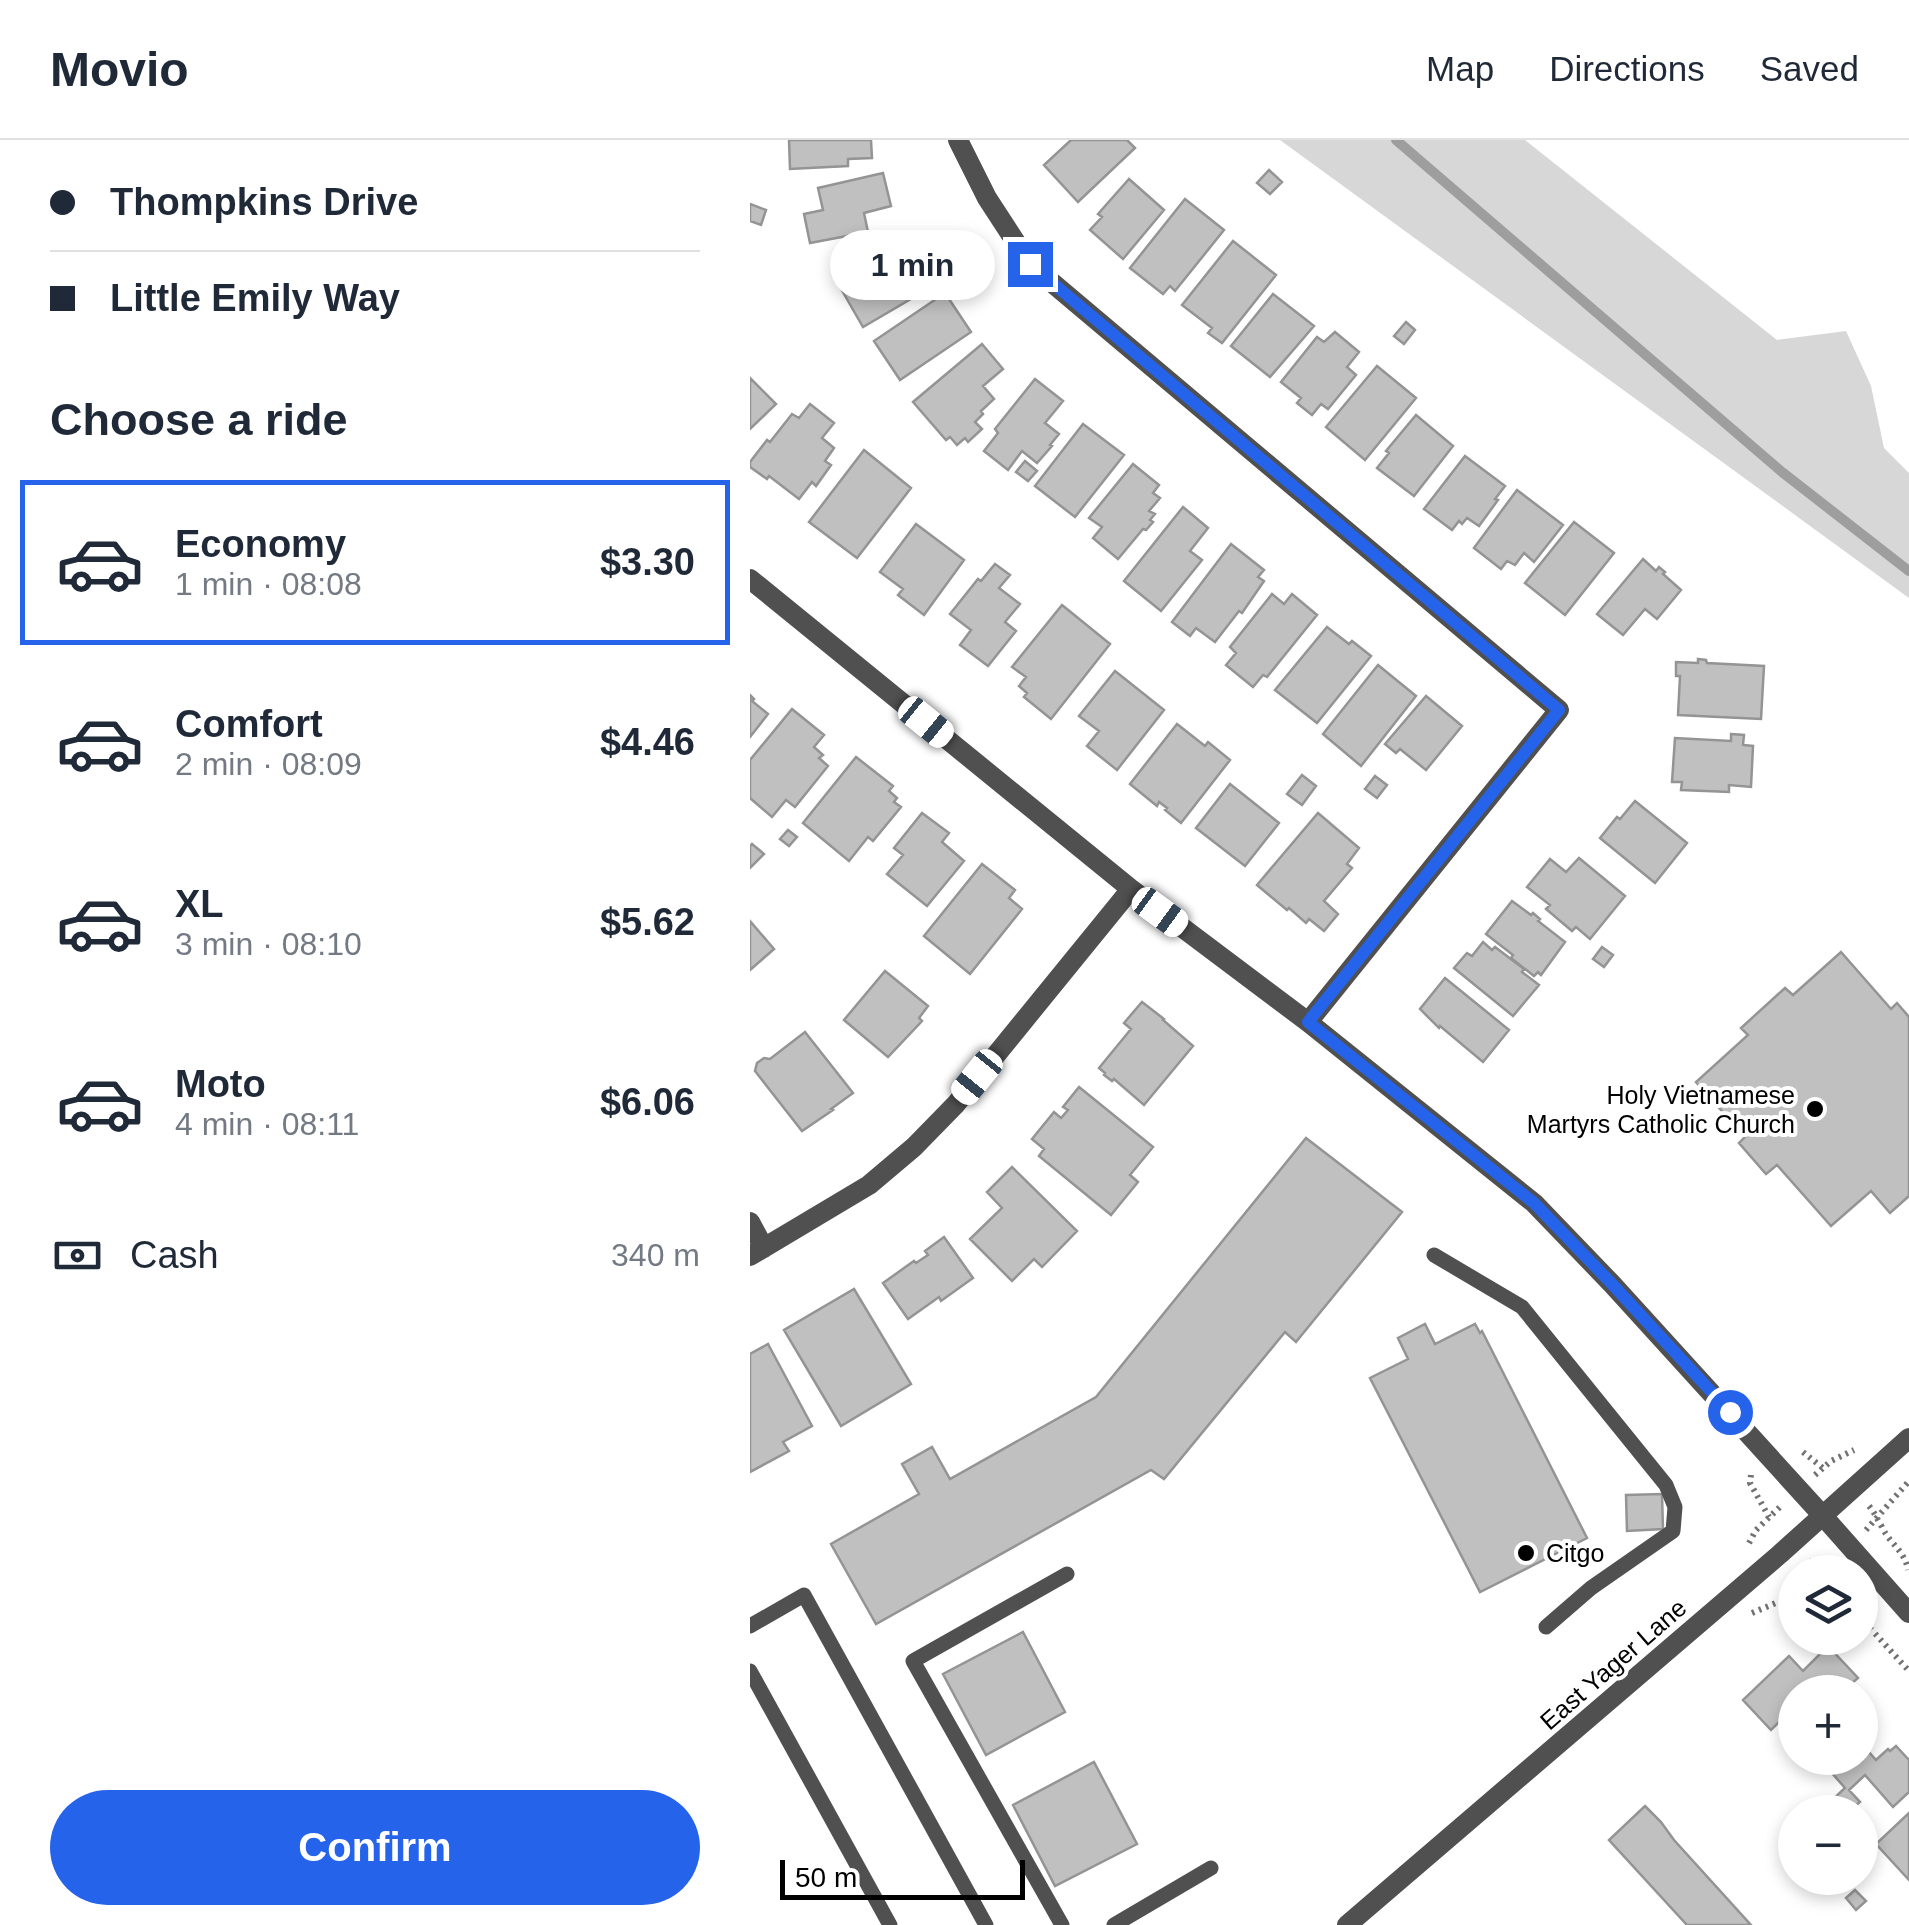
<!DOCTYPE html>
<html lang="en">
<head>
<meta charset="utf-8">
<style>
	body { margin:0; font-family:Arial,sans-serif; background:#f6f6f7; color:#1f2937; height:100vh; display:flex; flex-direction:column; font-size:38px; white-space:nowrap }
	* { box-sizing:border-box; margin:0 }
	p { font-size:32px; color:#747a83 }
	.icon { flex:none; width:55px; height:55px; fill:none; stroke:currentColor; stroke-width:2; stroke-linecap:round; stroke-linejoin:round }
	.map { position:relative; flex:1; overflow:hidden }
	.side { display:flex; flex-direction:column; background:#fff; width:750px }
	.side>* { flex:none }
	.hud { display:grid; align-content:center; height:220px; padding:0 50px; background:#fff }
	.tools { position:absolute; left:1028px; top:1415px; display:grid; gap:20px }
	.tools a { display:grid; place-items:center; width:100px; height:100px; border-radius:50%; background:#fff; box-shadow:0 5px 15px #0003; font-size:50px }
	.scale { position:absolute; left:30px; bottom:25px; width:245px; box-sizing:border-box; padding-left:10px; border:5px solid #000; border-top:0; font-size:28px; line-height:35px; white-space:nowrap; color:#000; -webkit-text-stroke:8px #fff; paint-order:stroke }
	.end { position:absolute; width:45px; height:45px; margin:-22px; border:12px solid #2563eb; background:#fff; box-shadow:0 0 0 5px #fff }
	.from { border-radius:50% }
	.bubble { position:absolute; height:70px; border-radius:35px; background:#fff; box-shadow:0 5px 15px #0003; font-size:32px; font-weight:700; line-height:70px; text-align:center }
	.car { position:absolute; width:30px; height:60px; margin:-30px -15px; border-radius:12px; box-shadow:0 0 8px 2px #0007; background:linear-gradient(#fff 24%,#345 0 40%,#fff 0 76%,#345 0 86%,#fff 0) }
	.hud b { display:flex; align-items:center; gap:35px; height:95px; font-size:38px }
	.hud b+b { border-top:2px solid #e0e1e3 }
	.hud i { width:25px; height:25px; background:#1f2937 }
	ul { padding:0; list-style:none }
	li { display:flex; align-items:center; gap:30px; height:165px; margin:0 20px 15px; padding:0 30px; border:5px solid transparent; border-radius:0px }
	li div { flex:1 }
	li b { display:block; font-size:38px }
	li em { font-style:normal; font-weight:700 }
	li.current { border-color:#2563eb }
	li>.icon { width:90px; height:90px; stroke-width:1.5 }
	h2 { padding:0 50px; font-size:45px; line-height:120px }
	.pay { display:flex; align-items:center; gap:25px; height:110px; padding:0 50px; font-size:38px }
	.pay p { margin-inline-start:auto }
	.button { display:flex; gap:20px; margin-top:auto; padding:20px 50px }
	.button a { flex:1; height:115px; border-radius:60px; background:#2563eb; color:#fff; font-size:40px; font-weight:700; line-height:115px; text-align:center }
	header { display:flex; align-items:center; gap:60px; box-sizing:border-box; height:140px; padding:0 50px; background:#fff; border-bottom:2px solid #e0e1e3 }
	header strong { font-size:48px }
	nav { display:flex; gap:55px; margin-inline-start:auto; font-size:35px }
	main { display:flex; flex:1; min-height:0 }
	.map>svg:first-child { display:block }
	.green { fill:#d7d7d7 }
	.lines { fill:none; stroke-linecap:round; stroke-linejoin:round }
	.stream { stroke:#9e9e9e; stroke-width:10 }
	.building { fill:#c0c0c0; stroke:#949494; stroke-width:2.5 }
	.path { stroke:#727272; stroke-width:6; stroke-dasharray:2.5 5; stroke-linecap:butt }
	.service { stroke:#505050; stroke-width:15 }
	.minor { stroke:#505050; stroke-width:20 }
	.tertiary { stroke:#505050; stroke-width:20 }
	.route { stroke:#2563eb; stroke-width:12 }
	.poi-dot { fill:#000; stroke:#fff; stroke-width:4 }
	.labels { text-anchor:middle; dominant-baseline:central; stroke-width:8; stroke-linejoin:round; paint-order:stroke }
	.poi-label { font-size:25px; fill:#000; stroke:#fff; text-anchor:end }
	.street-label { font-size:25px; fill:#000; stroke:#fff }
</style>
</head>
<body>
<header>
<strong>Movio</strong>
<nav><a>Map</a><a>Directions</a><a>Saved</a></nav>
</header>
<main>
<section class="side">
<div class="hud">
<b><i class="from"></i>Thompkins Drive</b>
<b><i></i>Little Emily Way</b>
</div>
<h2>Choose a ride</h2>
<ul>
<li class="current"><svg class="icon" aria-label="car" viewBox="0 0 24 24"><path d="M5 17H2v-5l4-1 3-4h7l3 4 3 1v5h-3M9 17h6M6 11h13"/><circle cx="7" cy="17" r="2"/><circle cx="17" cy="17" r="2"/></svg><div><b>Economy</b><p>1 min · 08:08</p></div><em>$3.30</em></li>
<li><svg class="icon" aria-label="car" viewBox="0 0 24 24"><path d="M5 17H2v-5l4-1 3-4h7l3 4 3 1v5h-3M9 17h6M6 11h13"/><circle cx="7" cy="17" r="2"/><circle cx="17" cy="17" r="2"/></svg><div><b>Comfort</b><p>2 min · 08:09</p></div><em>$4.46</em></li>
<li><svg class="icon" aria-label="car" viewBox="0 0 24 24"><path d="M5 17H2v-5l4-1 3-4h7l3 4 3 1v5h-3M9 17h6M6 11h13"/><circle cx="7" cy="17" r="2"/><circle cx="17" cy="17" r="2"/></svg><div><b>XL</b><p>3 min · 08:10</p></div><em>$5.62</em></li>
<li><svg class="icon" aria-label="car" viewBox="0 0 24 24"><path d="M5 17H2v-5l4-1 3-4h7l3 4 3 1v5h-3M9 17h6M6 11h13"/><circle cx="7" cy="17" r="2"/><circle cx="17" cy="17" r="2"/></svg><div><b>Moto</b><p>4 min · 08:11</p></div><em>$6.06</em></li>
</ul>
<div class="pay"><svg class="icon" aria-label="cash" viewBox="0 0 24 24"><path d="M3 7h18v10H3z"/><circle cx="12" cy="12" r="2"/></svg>Cash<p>340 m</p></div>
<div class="button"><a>Confirm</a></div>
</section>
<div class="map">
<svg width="1159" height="1785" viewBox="0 0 1159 1785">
	<rect width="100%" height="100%" fill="#fff"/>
	<!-- green -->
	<path class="green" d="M530 0H775L1027 200 1096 191 1121 246 1134 308 1159 333V458Z"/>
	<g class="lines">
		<!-- stream -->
		<path class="stream" d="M646 0 1032 332 1159 431"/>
	</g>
	<!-- building -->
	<path class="building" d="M39 0H121L122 18 98 19V26L40 29Z
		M321 0H377L385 8 328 62 294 25Z
		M519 30 532 42 520 54 507 43Z
		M133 33 141 66 114 73 118 92 60 103 54 74 73 70 68 48Z
		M379 39 414 70 373 119 340 90 352 77 348 74Z
		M435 59 474 90 425 151 420 146 413 154 380 128Z
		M0 64 16 70 11 85 0 81Z
		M155 99 174 132 180 129 188 143 113 187 86 140Z
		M483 101 526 135 472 203 458 193 462 188 432 165Z
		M195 153 221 192 150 240 124 201Z
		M523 154 564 186 520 237 481 206Z
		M656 182 665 190 654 204 644 196Z
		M585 192 609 212 597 227 606 235 578 269 571 264 562 275 547 263 551 258 531 242 567 197 574 202Z
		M232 204 253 229 233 246 244 259 231 271 233 274 225 282 232 289 218 302 215 298 207 305 200 297 196 300 163 262Z
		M627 226 666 258 615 320 576 287Z
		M0 238 26 264 0 289Z
		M285 239 313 261 295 283 309 294 300 305 302 306 287 323 272 311 258 330 234 311 248 293 245 289Z
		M60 264 84 283 72 298 84 308 75 321 81 325 66 346 62 342 49 359 19 336 17 339 0 327V322L17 300 20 302 42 274 49 278Z
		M666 275 703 306 664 356 627 328 639 313 636 311Z
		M333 284 374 315 325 377 285 346Z
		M114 310 161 348 107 418 59 382Z
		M715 316 755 346 745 359 748 360 729 386 717 378 712 384 709 381 702 390 674 369Z
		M275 321 287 331 278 341 266 332Z
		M383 324 409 345 403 353 410 358 399 371 405 374 400 380 403 382 396 390 393 389 368 419 343 398 352 387 339 378Z
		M767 350 813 385 784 422 774 413 765 425 757 421 751 429 724 408Z
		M433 367 458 388 440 411 452 420 411 471 374 441Z
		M824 382 864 413 815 475 775 443Z
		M166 384 214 420 174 475 148 455 153 449 130 432Z
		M481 404 514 430 508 437 514 441 492 473 489 471 465 502 446 488 440 496 422 482Z
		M893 419 906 431 909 427 915 432 913 434 931 450 907 479 895 469 873 495 847 474Z
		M245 424 260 435 249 448 270 464 255 482 266 491 238 526 210 505 221 490 200 474 228 439 231 441Z
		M522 454 534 464 542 454 567 475 517 537 513 535 503 547 476 525 486 513 480 507Z
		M312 465 360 504 301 579 274 557 277 553 269 546 276 537 262 527Z
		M577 487 599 504 602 501 621 516 567 583 525 550Z
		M948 519 956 520 957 523 1014 526 1011 579 928 575 930 536H926V522L948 523Z
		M628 525 666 556 611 626 573 594Z
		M365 531 414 570 367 630 337 606 349 591 329 576Z
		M0 555 4 559 2 561 18 574 0 597Z
		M676 556 712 586 676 630 650 609 646 613 635 604Z
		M42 569 74 595 64 607 73 615 69 618 78 626 45 667 36 660 22 677 0 658V620Z
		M427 584 455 606 458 602 480 620 431 683 415 670 417 668 409 662 407 666 380 644Z
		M981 594 994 595 993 605 1003 606 1001 647 979 645V652L931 650 932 642H922L925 598 981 601Z
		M106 617 143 646 139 651 147 658 144 662 151 667 123 701 118 697 99 721 53 683Z
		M552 635 566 646 552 665 537 654Z
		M625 636 637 645 627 658 615 649Z
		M480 644 529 683 495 726 446 688Z
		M885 661 937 703 905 743 850 698 867 677 870 679Z
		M172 673 199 693 192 702 214 721 177 766 137 734 153 715 144 708Z
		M568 673 609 708 597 724 602 728 574 761 588 774 574 791 559 779 556 783 539 768 537 770 507 745Z
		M38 690 47 697 39 706 30 699Z
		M2 704 14 714 0 728V706Z
		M829 718 875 756 840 799 826 787 822 791 796 769 800 765 777 747 800 719 816 732Z
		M232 724 265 750 259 758 272 769 220 834 174 796Z
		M762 761 781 775 783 773 790 779 788 781 815 802 791 835 788 832 784 836 761 818 763 815 736 794Z
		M0 781 24 809 0 830Z
		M733 802 742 810 745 807 774 829 772 832 789 845 763 876 704 828 717 813 722 816Z
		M852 807 863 815 854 827 843 819Z
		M1091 812 1141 869 1147 863 1159 877V1056L1140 1073 1121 1051 1081 1086 1027 1025 1016 1034 989 1003 995 997 946 942 998 895 991 888 1035 848 1043 855Z
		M135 831 178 866 169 878 172 881 138 917 94 880Z
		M695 838 759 890 733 922 690 886 689 888 670 869Z
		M392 862 414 879 413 880 443 906 394 965 364 939 362 941 354 935 355 933 349 928 381 889 374 883Z
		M55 892 103 953 81 969 83 970 52 991 5 931 7 923 14 918 20 919Z
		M329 947 403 1007 380 1035 388 1042 361 1075 289 1016 294 1009 282 999 304 972 311 978 318 970 313 967Z
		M556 998 652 1072 546 1202 535 1192 414 1339 401 1330 126 1484 81 1404 169 1354 152 1324 182 1307 200 1339 346 1257Z
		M262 1027 327 1091 292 1127 284 1119 262 1141 220 1099 252 1068 237 1052Z
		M194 1097 223 1138 191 1161 189 1157 158 1179 133 1143 164 1121 166 1123 178 1115 175 1111Z
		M104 1149 161 1244 91 1286 34 1190Z
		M675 1184 685 1204 725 1184 730 1193 732 1191 837 1398 730 1452 620 1238 658 1219 648 1198Z
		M18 1204 62 1286 33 1302 39 1311 0 1332V1214Z
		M912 1354 913 1389 877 1391 876 1355Z
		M273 1492 315 1572 236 1615 193 1534Z
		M1078 1506 1108 1538 1092 1552H1045V1582L1037 1574 1021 1590 993 1560 1039 1516 1053 1531Z
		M1110 1602 1126 1620 1138 1609 1140 1611 1146 1606 1159 1620V1652L1143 1667 1115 1635 1099 1650 1110 1662 1098 1672H1090L1080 1662 1095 1648 1074 1624 1081 1618H1110Z
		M344 1622 387 1704 305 1746 263 1665Z
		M895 1666 911 1682 924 1700 1001 1785H937L859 1700Z
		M1159 1673V1740L1126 1704Z
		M1105 1750 1116 1761 1106 1770 1096 1758Z"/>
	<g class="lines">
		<!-- path -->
		<path class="path" d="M1053 1312 1074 1329
			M1001 1335 1000 1343 1019 1377
			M1065 1335 1081 1321 1104 1310
			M1119 1366C1125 1373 1127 1379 1132 1387 1140 1404 1155 1411 1158 1430
			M1116 1390 1159 1341
			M999 1403 1006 1390 1033 1364
			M1058 1420 1070 1432
			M1002 1473 1045 1455
			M1110 1477 1159 1531"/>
		<!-- service -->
		<path class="service" d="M684 1115 772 1167 916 1345 925 1367 923 1391 841 1448 796 1487
			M0 1486 54 1455 236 1785
			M0 1531 140 1785
			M312 1785 163 1521 317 1434
			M364 1785 461 1728"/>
		<!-- minor -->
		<path class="minor" d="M208 0 237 58 280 124 809 570 558 882
			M0 439 381 749 558 882 784 1063 862 1144 1073 1376
			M0 1082 14 1108
			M0 1116 119 1045 164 1007 206 964 381 749"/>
		<!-- tertiary -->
		<path class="tertiary" d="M1073 1376 1159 1473
			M597 1785 1030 1414 1159 1298"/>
	</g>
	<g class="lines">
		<!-- route -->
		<path class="route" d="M280 124 809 570 558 882 784 1063 862 1144 980 1272"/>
	</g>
	<!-- markers -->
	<g class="poi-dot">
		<circle cx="1065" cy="969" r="10"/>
		<circle cx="776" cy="1413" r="10"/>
	</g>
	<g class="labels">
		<!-- poi labels -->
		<g class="poi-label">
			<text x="1045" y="955">Holy Vietnamese<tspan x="1045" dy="29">Martyrs Catholic Church</tspan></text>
			<text x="796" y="1413" text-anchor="start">Citgo</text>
		</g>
		<!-- street labels -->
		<g class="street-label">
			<text transform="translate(863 1524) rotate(-41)">East Yager Lane</text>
		</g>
	</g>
</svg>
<div class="tools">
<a><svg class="icon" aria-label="layers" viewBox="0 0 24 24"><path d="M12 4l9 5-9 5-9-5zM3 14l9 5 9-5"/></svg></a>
<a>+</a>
<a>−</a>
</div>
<div class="scale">50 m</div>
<i class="end from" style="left:980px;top:1272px"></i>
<i class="end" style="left:280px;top:124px"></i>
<div class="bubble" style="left:80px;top:90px;width:165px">1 min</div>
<i class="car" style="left:176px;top:582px;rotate:129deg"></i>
<i class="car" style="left:410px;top:772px;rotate:126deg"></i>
<i class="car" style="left:227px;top:937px;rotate:219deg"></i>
</div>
</main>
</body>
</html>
